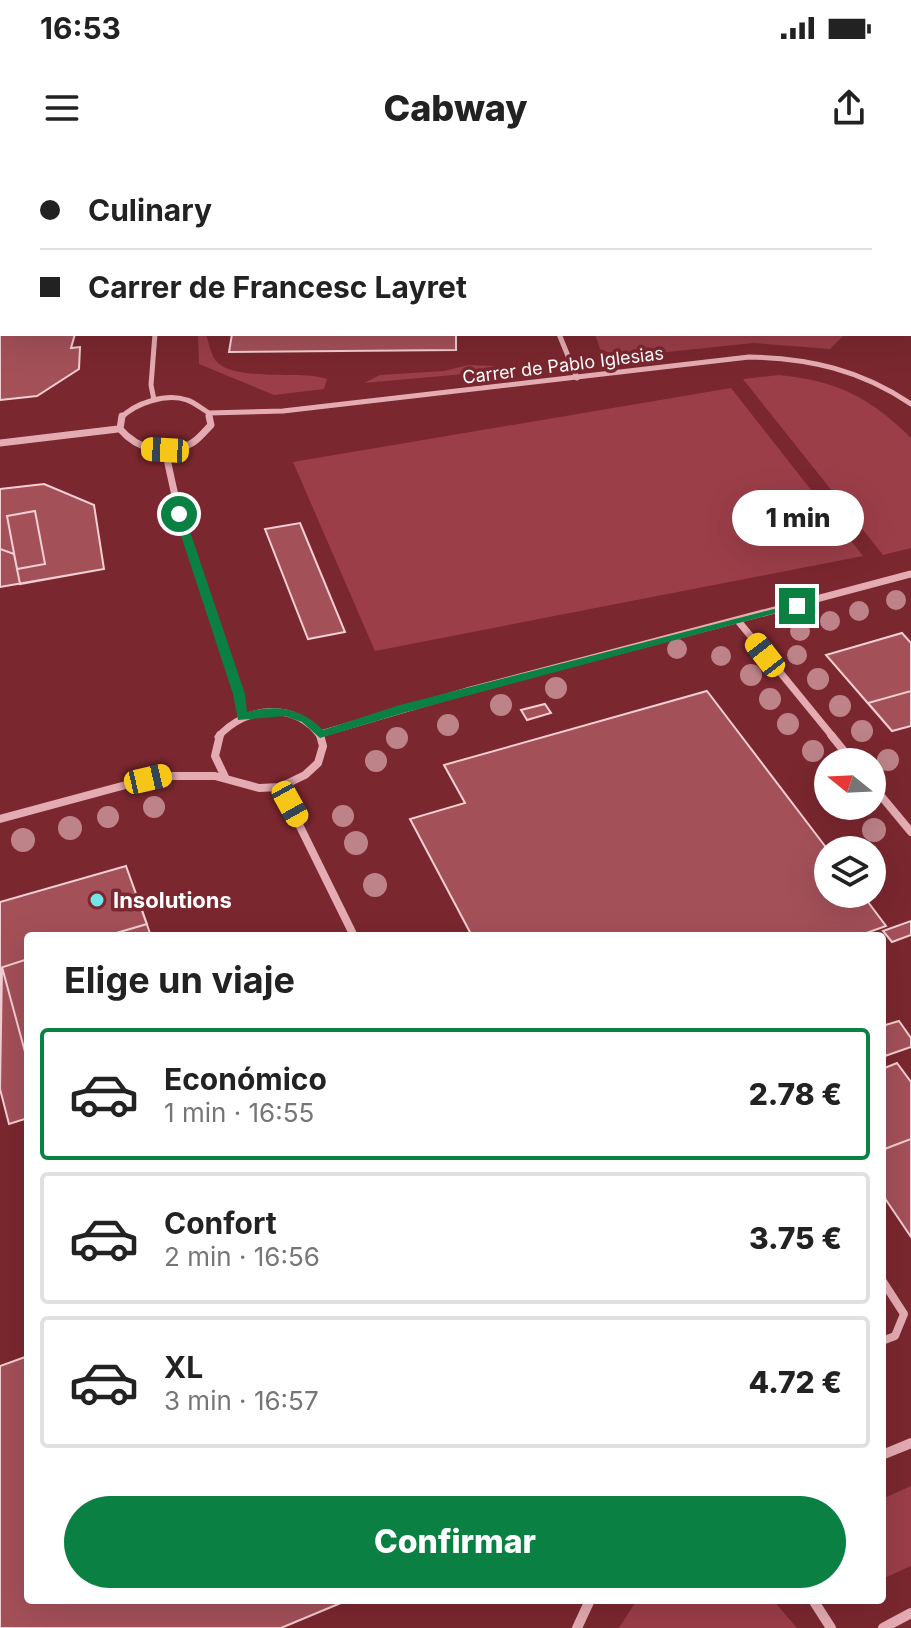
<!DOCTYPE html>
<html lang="es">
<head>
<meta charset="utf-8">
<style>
	body { margin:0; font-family:Inter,sans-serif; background:#f6f6f6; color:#222; height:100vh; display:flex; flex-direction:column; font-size:30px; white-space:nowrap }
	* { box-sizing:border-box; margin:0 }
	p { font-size:26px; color:#767676 }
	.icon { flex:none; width:44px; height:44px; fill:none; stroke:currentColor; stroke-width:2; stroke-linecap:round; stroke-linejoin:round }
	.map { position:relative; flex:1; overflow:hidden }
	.side { position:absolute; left:24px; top:772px; width:862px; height:672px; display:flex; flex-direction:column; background:#fff; border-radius:8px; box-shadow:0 8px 32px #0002 }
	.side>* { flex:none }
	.top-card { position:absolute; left:0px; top:0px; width:912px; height:176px; box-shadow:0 8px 32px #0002; display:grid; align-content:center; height:176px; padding:0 40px; background:#fff }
	.needle { width:52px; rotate:288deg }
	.controls { position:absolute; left:814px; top:588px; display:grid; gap:16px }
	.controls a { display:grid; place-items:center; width:72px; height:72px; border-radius:50%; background:#fff; box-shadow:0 8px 32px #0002; font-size:40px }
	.end { position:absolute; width:36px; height:36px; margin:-18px; border:10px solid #0b8043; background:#fff; box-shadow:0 0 0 4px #fff }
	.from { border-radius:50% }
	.bubble { position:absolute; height:56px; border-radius:28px; background:#fff; box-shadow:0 8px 32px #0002; font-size:26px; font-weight:800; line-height:56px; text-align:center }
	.car { position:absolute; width:24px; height:48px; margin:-24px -12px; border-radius:10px; box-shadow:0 0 6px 2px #0007; background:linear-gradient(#f5c518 24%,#345 0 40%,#f5c518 0 76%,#345 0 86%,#f5c518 0) }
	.top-card b { display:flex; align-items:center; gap:28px; height:76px; font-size:30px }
	.top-card b+b { border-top:2px solid #e0e0e0 }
	.top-card i { width:20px; height:20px; background:#222 }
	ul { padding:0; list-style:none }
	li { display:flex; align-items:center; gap:24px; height:132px; margin:0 16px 12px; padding:0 24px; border:4px solid #e0e0e0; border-radius:8px }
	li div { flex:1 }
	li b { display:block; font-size:30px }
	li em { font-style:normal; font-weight:800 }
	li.selected { border-color:#0b8043 }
	li>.icon { width:72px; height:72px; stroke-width:1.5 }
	h2 { padding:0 40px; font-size:36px; line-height:96px }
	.action { display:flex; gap:16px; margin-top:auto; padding:16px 40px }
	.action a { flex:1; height:92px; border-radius:48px; background:#0b8043; color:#fff; font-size:32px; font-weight:800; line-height:92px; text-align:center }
	.status { display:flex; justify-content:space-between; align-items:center; height:56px; padding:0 40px; background:#fff; direction:ltr }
	.status svg { height:22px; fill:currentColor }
	header { display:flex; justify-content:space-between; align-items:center; height:104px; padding:0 40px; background:#fff; font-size:36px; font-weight:800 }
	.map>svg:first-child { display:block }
	.green { fill:#9b3e48 }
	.building { fill:#a45059; stroke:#f3ced2; stroke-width:2 }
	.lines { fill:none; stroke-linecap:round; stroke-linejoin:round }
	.service { stroke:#e4acb2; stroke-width:8 }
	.minor-far3 { stroke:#e4acb2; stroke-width:5 }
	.minor-far2 { stroke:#e4acb2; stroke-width:7 }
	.minor-far1 { stroke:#e4acb2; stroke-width:8 }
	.minor { stroke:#e4acb2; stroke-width:10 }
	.tertiary { fill:#e4acb2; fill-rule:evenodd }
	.tree { fill:#bd8389 }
	.route { fill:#0b8043 }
	.poi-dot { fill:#72e5eb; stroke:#7b272f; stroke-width:3 }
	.labels { text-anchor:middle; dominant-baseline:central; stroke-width:7; stroke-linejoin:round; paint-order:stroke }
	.far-street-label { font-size:18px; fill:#fff; stroke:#7b272f }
	.poi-label { font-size:22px; font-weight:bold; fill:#fff; stroke:#7b272f; text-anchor:start }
</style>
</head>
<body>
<div class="status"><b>16:53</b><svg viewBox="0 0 49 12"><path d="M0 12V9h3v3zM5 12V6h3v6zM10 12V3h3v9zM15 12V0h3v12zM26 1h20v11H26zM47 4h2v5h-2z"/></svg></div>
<header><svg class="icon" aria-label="menu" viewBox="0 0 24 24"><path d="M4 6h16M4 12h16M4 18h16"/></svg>Cabway<svg class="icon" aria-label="share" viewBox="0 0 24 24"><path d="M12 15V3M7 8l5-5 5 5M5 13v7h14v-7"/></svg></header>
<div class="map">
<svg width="911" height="1468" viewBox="0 0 911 1468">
	<rect width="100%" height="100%" fill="#7b272f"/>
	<!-- green -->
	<path class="green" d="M198 174H206C209 183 211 197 218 203 237 220 294 212 319 217L327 219 324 229 274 235 199 204Z
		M595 174H845L830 189 754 183 619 197 600 189Z
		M468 205 494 206 497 211 364 223 380 215 444 211Z
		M779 215C837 221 870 237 911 278V388L883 395 743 219Z
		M731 228 863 396 375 491 293 302Z
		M911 1326V1406L882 1419V1339Z
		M637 1440H773L797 1468H619Z"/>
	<!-- building -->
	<path class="building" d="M286 0H384L286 2Z
		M286 0H384L286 2Z
		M0 132 2 174H75L71 188 80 187 79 209 37 236 0 240Z
		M232 174H456V190L229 192Z
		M232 174H456V190L229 192Z
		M44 324 94 345 104 409 0 427V329Z
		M44 324 94 345 104 409 20 424 14 394 0 389V329Z
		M35 351 45 404 17 409 7 356Z
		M300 363 345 472 308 479 265 369Z
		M902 473 911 483V566L892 571 826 495Z
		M707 531 828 690V734H862L886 766 858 776H472L410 659 465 643 444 605Z
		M911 531V566L892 571 868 543Z
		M545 544 551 553 527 560 521 550Z
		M126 706 151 776H28V958L9 964 0 929V742Z
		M126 706 147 764 106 776H28V799L0 808V742Z
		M911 761V775L892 782 883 771Z
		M2 807 28 903V958L9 964 0 929Z
		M899 861 911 878V887L882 897V866Z
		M897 903 911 922V979L882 990V909Z
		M911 979V1077L882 1034V990Z
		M28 1196V1440H348L281 1468H0V1206Z"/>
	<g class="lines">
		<!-- service -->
		<path class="service" d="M882 1120 904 1154 895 1176 882 1181"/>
		<!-- minor-far3 -->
		<path class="minor-far3" d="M559 174 577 218
			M154 240 151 225 155 174
			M209 253 283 251 749 197C809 198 861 210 911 244
			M121 258C135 243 166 233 187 240 194 242 202 249 209 253L210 258"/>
		<!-- minor-far2 -->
		<path class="minor-far2" d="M122 256 120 269C137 289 167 298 192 283 199 279 205 271 211 265L209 256
			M0 283 118 269
			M165 290 179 354 239 534 242 557
			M739 462 833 577
			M320 574 467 531 911 414
			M218 577C247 545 295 541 321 577"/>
		<!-- minor-far1 -->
		<path class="minor-far1" d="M220 575 215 596 225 617
			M831 575 853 602
			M872 625 911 672
			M280 626 354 776
			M0 659 159 616H215L259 628 280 627 305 615 318 603 323 586 320 575"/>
		<!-- minor -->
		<path class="minor" d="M882 1295 911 1283
			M813 1440 831 1468
			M577 1468 590 1440
			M883 1468 911 1453"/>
		<!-- tertiary -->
		<path class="tertiary" d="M910 41H911V47H910Z
			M0 44H2V50H0Z
			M910 68H911V74H910Z
			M0 72H2V78H0Z"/>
	</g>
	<!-- trees -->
	<g class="tree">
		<circle cx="896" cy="440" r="10"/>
		<circle cx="859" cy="451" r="10"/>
		<circle cx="830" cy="461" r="10"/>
		<circle cx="800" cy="471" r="10"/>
		<circle cx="677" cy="489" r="10"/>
		<circle cx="797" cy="495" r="10"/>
		<circle cx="721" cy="496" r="10"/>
		<circle cx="751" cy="515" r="11"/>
		<circle cx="818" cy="519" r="11"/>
		<circle cx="556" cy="528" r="11"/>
		<circle cx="770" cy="539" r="11"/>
		<circle cx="501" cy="545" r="11"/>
		<circle cx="840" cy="546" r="11"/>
		<circle cx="788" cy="564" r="11"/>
		<circle cx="448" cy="565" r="11"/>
		<circle cx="862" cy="571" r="11"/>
		<circle cx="397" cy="578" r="11"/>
		<circle cx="813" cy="591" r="11"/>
		<circle cx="888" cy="600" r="11"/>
		<circle cx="376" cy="601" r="11"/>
		<circle cx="154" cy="647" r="11"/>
		<circle cx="343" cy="656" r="11"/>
		<circle cx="108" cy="657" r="11"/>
		<circle cx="70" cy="668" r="12"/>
		<circle cx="874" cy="670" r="12"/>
		<circle cx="23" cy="680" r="12"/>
		<circle cx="356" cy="683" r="12"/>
		<circle cx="375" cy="725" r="12"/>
	</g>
	<!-- route -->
	<path class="route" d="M179 351 184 354 245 534 247 552C276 544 302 548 323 570L400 545 797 443 802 446 403 553 320 578 302 562 285 556 238 560 233 534 174 354Z"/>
	<!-- markers -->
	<circle class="poi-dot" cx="97" cy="740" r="8"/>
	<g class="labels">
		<!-- far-street labels -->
		<g class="far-street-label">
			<text transform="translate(563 205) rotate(-7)">Carrer de Pablo Iglesias</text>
		</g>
		<!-- poi labels -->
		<g class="poi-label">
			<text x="113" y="740">Insolutions</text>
		</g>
	</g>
</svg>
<div class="controls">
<a><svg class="needle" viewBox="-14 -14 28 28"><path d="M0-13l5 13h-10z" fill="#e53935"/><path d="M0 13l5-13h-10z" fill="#767676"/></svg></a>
<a><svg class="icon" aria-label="layers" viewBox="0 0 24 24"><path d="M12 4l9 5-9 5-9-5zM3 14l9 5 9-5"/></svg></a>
</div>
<i class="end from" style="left:179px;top:354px"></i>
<i class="end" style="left:797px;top:446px"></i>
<div class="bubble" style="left:732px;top:330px;width:132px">1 min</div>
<i class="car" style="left:165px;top:290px;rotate:273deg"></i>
<i class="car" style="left:765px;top:495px;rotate:322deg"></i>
<i class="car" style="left:148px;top:619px;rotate:77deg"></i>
<i class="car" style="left:290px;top:644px;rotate:151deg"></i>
<div class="top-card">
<b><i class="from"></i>Culinary</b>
<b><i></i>Carrer de Francesc Layret</b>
</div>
<section class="side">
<h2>Elige un viaje</h2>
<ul>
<li class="selected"><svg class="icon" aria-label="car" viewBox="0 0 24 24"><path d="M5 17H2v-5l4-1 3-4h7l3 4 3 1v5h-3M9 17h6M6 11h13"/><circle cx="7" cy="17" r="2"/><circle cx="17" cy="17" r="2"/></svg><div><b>Económico</b><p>1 min · 16:55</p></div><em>2.78 €</em></li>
<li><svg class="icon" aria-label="car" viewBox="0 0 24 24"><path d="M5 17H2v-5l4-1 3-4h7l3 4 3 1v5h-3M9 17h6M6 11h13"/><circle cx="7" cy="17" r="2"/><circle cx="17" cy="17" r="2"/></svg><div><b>Confort</b><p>2 min · 16:56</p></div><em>3.75 €</em></li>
<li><svg class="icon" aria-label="car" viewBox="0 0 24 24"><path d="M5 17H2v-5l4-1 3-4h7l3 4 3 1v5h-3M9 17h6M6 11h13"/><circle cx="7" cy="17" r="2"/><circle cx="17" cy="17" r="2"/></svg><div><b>XL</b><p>3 min · 16:57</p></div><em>4.72 €</em></li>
</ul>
<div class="action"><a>Confirmar</a></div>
</section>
</div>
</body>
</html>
